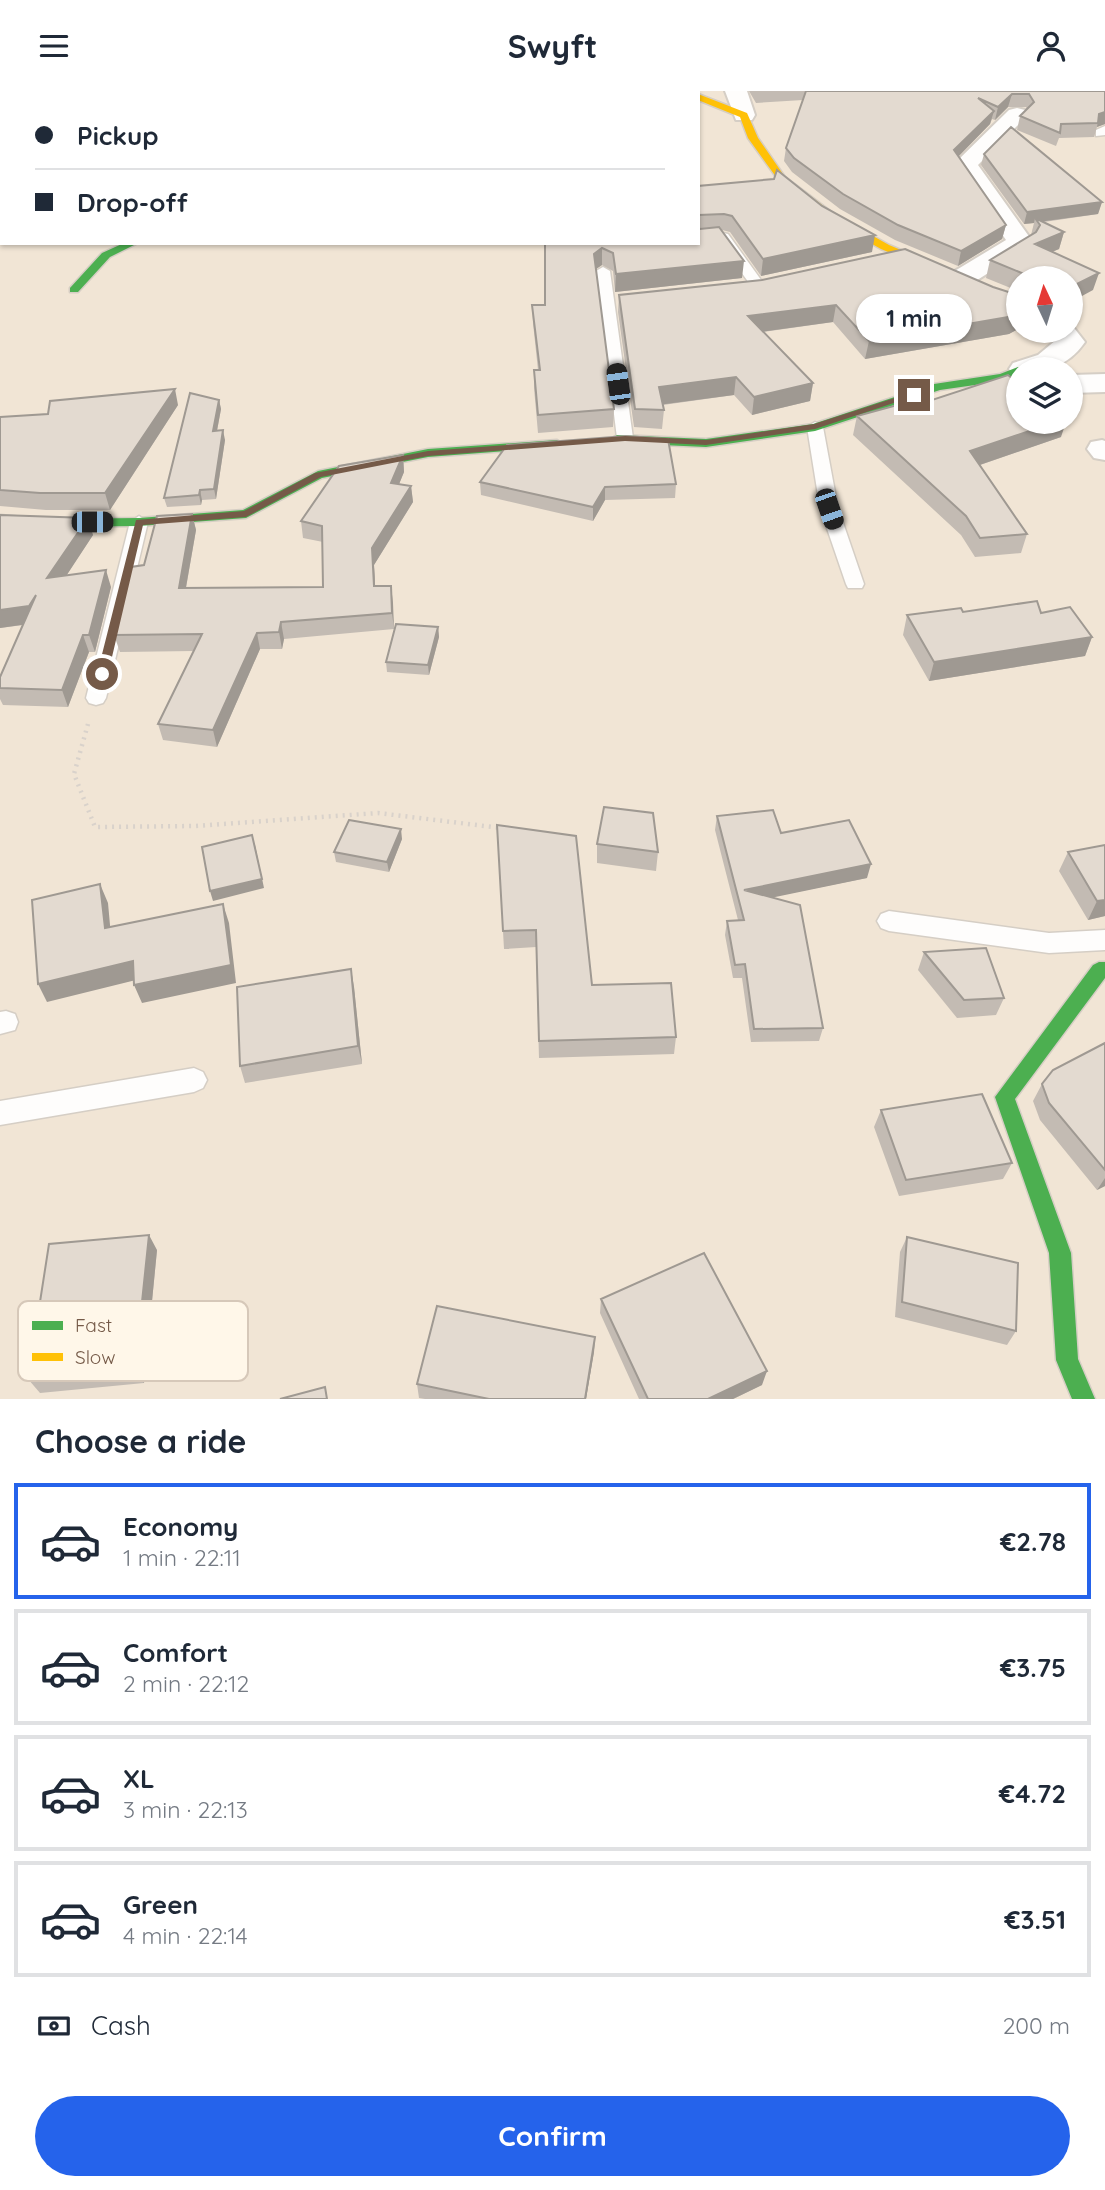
<!DOCTYPE html>
<html lang="en">
<head>
<meta charset="utf-8">
<style>
	body { margin:0; font-family:Quicksand,sans-serif; background:#f6f6f7; color:#1f2937; height:100vh; display:flex; flex-direction:column; font-size:26px; white-space:nowrap }
	* { box-sizing:border-box; margin:0 }
	p { font-size:23px; color:#747a83 }
	.icon { flex:none; width:38px; height:38px; fill:none; stroke:currentColor; stroke-width:2; stroke-linecap:round; stroke-linejoin:round }
	.map { position:relative; height:1308px; overflow:hidden }
	.details { display:flex; flex-direction:column; background:#fff; flex:1 }
	.details>* { flex:none }
	.banner { position:absolute; left:0px; top:0px; width:700px; height:154px; box-shadow:0 2px 5px #0004; display:grid; align-content:center; height:154px; padding:0 35px; background:#fff }
	.needle { width:46px; rotate:356deg }
	.controls { position:absolute; left:1006px; top:175px; display:grid; gap:14px }
	.controls a { display:grid; place-items:center; width:77px; height:77px; border-radius:50%; background:#fff; box-shadow:0 2px 5px #0004; font-size:35px }
	.end { position:absolute; width:32px; height:32px; margin:-16px; border:9px solid #755a48; background:#fff; box-shadow:0 0 0 4px #fff }
	.from { border-radius:50% }
	.bubble { position:absolute; height:49px; border-radius:24px; background:#fff; box-shadow:0 2px 5px #0004; font-size:23px; font-weight:700; line-height:49px; text-align:center }
	.car { position:absolute; width:21px; height:42px; margin:-21px -10px; border-radius:9px; box-shadow:0 0 5px 2px #0007; background:linear-gradient(#222 24%,#8ab4d8 0 40%,#222 0 76%,#8ab4d8 0 86%,#222 0) }
	.banner b { display:flex; align-items:center; gap:24px; height:66px; font-size:26px }
	.banner b+b { border-top:2px solid #e0e1e3 }
	.banner i { width:18px; height:18px; background:#1f2937 }
	ul { padding:0; list-style:none }
	li { display:flex; align-items:center; gap:21px; height:116px; margin:0 14px 10px; padding:0 21px; border:4px solid #e0e1e3; border-radius:0px }
	li div { flex:1 }
	li b { display:block; font-size:26px }
	li em { font-style:normal; font-weight:700 }
	li.on { border-color:#2563eb }
	li>.icon { width:63px; height:63px; stroke-width:1.5 }
	h2 { padding:0 35px; font-size:32px; line-height:84px }
	.pay { display:flex; align-items:center; gap:18px; height:77px; padding:0 35px; font-size:26px }
	.pay p { margin-inline-start:auto }
	.cta { display:flex; gap:14px; margin-top:auto; padding:14px 35px }
	.cta a { flex:1; height:80px; border-radius:42px; background:#2563eb; color:#fff; font-size:28px; font-weight:700; line-height:80px; text-align:center }
	header { display:flex; justify-content:space-between; align-items:center; height:91px; padding:0 35px; background:#fff; font-size:32px; font-weight:700 }
	.map>svg:first-child { display:block }
	.residential { fill:#f1e5d5; fill-rule:evenodd }
	.lines { fill:none; stroke-linecap:round; stroke-linejoin:round }
	.lane-casing { stroke:#d5cec5; stroke-width:3 }
	.street-casing { stroke:#d5cec5; stroke-width:4 }
	.fast-casing { stroke:#d6cec4; stroke-width:3 }
	.slow-casing { stroke:#d6cec4; stroke-width:3 }
	.path-far1 { stroke:#d9d2cb; stroke-width:2.5; stroke-dasharray:1 3.5; stroke-linecap:butt }
	.path { stroke:#d9d2cb; stroke-width:4.5; stroke-dasharray:2 5; stroke-linecap:butt }
	.lane { fill:#fefdfc; fill-rule:evenodd }
	.street { fill:#fefdfc; fill-rule:evenodd }
	.fast { fill:#4caf50; fill-rule:evenodd }
	.slow { fill:#ffc107; fill-rule:evenodd }
	.wall { fill:#c3bbb3 }
	.shaded-wall { fill:#9f9992 }
	.building { fill:#e3dad0; stroke:#9f9992; stroke-width:2 }
	.route { fill:#755a48 }
	.key { fill:#fff7e9; stroke:#d6c8b9; stroke-width:2 }
	.key-label { font-size:19px; fill:#755a48 }
</style>
</head>
<body>
<header><svg class="icon" aria-label="menu" viewBox="0 0 24 24"><path d="M4 6h16M4 12h16M4 18h16"/></svg>Swyft<svg class="icon" aria-label="person" viewBox="0 0 24 24"><circle cx="12" cy="8" r="4"/><path d="M4 21q1-7 8-7t8 7"/></svg></header>
<div class="map">
<svg width="1105" height="1308" viewBox="0 0 1105 1308">
	<rect width="100%" height="100%" fill="#f7f2e8"/>
	<!-- residential -->
	<path class="residential" d="M371 0H1105V1308H0V56L2 152H698V2ZM1018 187H1071V240H1018ZM1018 278H1071V331H1018Z"/>
	<g class="lines">
		<!-- lane casing -->
		<g class="lane-casing">
			<path id="lane" d="M491 0H503V2H491Z
				M1105 35V44L1096 45V39Z
				M0 132H2V140H0Z
				M723 142 728 143 764 193 766 196 764 199H754L719 150 698 152V144Z
				M603 176 610 180 633 347 625 352 617 347 596 180Z
				M815 331 823 336 838 417 864 493 862 497H848L846 493 820 417 807 336Z
				M139 425 148 431 106 607 103 612 96 614 89 612 86 607 130 431Z
				M889 820 1049 842 1105 839V859L1049 862 889 840 881 837 877 830 881 823Z
				M6 920 15 923 18 931 15 939 0 943V921Z
				M194 977 203 981 207 989 203 997 194 1001 0 1034V1010Z"/>
		</g>
		<!-- street casing -->
		<g class="street-casing">
			<path id="street" d="M519 0H549L518 2Z
				M671 0H696L697 2H673Z
				M725 0H747L755 24 752 29H736Z
				M1017 17 1025 19 1028 24 978 74 1033 151 1029 156 971 193 962 195 953 193 949 187 953 181 1006 149 954 73 1009 19Z
				M1071 233 1085 251C1066 278 1048 278 1018 278V285L1013 284 1009 278 1013 272 1038 264 1056 249 1050 240H1071Z
				M1105 283V301L1071 302V284Z
				M1102 349 1105 350V369L1094 367 1087 358 1091 351Z"/>
		</g>
		<!-- fast casing -->
		<g class="fast-casing">
			<path id="fast" d="M124 152H138L110 166 78 201H70V197L102 162Z
				M1018 276 1023 278H1018V284L1003 290 940 299 815 340 706 356 617 352 611 348 617 344 706 348 813 333 934 293 1000 283Z
				M557 349 563 353 561 356 428 366 322 387 246 427 139 435 46 436 0 432V424L46 428 139 427 243 419 318 380 428 358Z
				M1099 871H1105V887L1015 1008 1071 1162 1078 1268 1095 1308H1072L1056 1269 1049 1162 995 1006 1093 874Z"/>
		</g>
		<!-- slow casing -->
		<g class="slow-casing">
			<path id="slow" d="M698 3 747 22 758 47 785 86 834 123 889 154 1018 208V215L881 158 826 127 779 90 748 47 740 26 698 9Z"/>
		</g>
		<!-- path-far1 -->
		<path class="path-far1" d="M184 0 194 2"/>
		<!-- path -->
		<path class="path" d="M88 633 74 683 95 736 195 735 378 722 501 737"/>
		<!-- lane -->
		<use href="#lane" class="lane"/>
		<!-- street -->
		<use href="#street" class="street"/>
		<!-- fast -->
		<use href="#fast" class="fast"/>
		<!-- slow -->
		<use href="#slow" class="slow"/>
	</g>
	<!-- wall -->
	<path class="wall" d="M749 0H1105V33L1097 36 1094 46 1059 47 1056 55 1017 39 1020 25 1027 18 1026 16H1008L995 29 992 28 990 33 959 65 1006 134 1002 148 958 175 895 149 840 118 792 81 784 70 786 57 803 9 756 12Z
		M984 63 1102 111 1098 123 1044 131 1064 141 1059 158 1052 161 1093 199 1071 187H1018V200L986 187 990 169 1031 144 1034 132 1024 133 981 74Z
		M698 95 872 161 761 185 730 141 722 139 742 187 615 201 613 180 602 174 596 178 614 318 613 336 538 342 534 297V279H538L533 232 532 214H545V152H698Z
		M993 196 1018 204V238L1009 243 865 268 833 231 763 241 813 292 810 310 752 324 734 304 663 314 664 319 662 338 634 336 618 221 619 204Z
		M219 309 221 318 217 340 225 349 216 408 202 409 201 414 167 416 164 407Z
		M178 314 110 419H46L0 415V326Z
		M917 314 1061 346 980 374 1027 443 1021 462 975 466 961 444 853 344 857 325Z
		M403 364 404 381 399 393 411 395 413 411 374 474 375 495H391L394 538 284 548 282 558H260L217 656 163 649 158 633 193 560 120 561 114 544 144 474 192 423 196 439 186 497 323 496V451L303 447 301 430Z
		M480 391 676 393 675 407 605 409 593 430 481 404Z
		M0 424 93 444 66 485 111 496 95 561H89L68 616 3 614 0 608V586L23 534 0 537Z
		M963 521 1041 522 1092 546 1085 565 929 590 903 544 907 524Z
		M438 536 439 546 429 584 387 581 386 571Z
		M717 725 781 742 867 787 771 806 823 937 819 950 751 951 742 887H733L725 844 727 830 738 829 715 739Z
		M497 734 592 894 676 946 674 963 539 967 536 856 504 858Z
		M402 748 389 781 336 771 334 761Z
		M597 753 658 761 656 780 597 772Z
		M1105 754V825L1088 829 1059 780 1068 761Z
		M924 861 1004 907 996 924 957 927 918 879Z
		M354 896 362 973 245 992 240 975Z
		M1105 952V1095L1097 1099 1040 1029 1033 1010 1042 993Z
		M881 1019 1012 1072 1003 1088 899 1105 874 1036Z
		M907 1146 1016 1240 1007 1254 895 1226 900 1161Z
		M157 1159 144 1292 40 1302 28 1288Z
		M601 1208 762 1294 733 1308H639L600 1222Z
		M595 1246 594 1261 586 1308H425L419 1307 417 1293Z"/>
	<!-- shaded-wall -->
	<path class="shaded-wall" d="M1012 3 1008 16 995 29 998 16Z
		M994 20 990 33 951 73 954 59Z
		M1105 21V33L1097 36 1099 23Z
		M1102 111 1098 123 1038 131 1035 127 1034 132 1024 133 1027 121Z
		M1006 134 1002 148 958 175 961 160Z
		M1064 141 1059 158 1030 170 1035 153Z
		M875 144 872 161 761 185 763 168Z
		M602 157V174L593 180 594 163Z
		M744 170 742 187 615 201 616 183Z
		M1099 182 1093 199 1071 211V196Z
		M836 214 833 231 746 243 748 225Z
		M1018 223V238L1009 243 865 268 869 250Z
		M736 286 734 304 658 314 659 296Z
		M813 292 810 310 752 324 754 306Z
		M175 298 178 314 110 419 105 402Z
		M219 309 221 318 215 350 213 340Z
		M1056 331H1066L1061 346 965 379 970 360Z
		M223 339 225 349 216 408 214 398Z
		M403 364 404 381 393 408 391 392Z
		M411 395 413 411 374 474 376 512 374 495 372 457Z
		M605 396V409L593 430V416Z
		M200 399 202 409 201 414 199 404Z
		M192 423 196 439 183 513 179 497Z
		M88 427 93 444 53 505 47 487Z
		M106 479 111 496 95 561 89 544Z
		M391 495 393 512 394 538 392 522Z
		M36 504 35 532 0 537V519Z
		M281 531 284 548 282 558 279 541Z
		M438 536 439 546 429 584 428 574Z
		M257 542 260 558 217 656 213 639Z
		M83 544 89 561 68 616 62 599Z
		M1092 546 1085 565 929 590 934 571Z
		M401 738 402 748 389 781 387 771Z
		M255 754 264 797 213 810 210 800Z
		M871 773 867 787 742 813 744 799Z
		M100 793 108 812 112 856 105 837Z
		M1105 809V825L1088 829 1097 810Z
		M223 813 229 832 236 892 142 912 134 894Z
		M133 870 140 888 47 911 38 893Z
		M351 878 354 896 362 973 358 955Z
		M1105 1087V1095L1097 1099Z
		M149 1144 157 1159 144 1292 135 1278Z
		M595 1246 594 1261 586 1308H585Z
		M767 1280 762 1294 733 1308H708Z"/>
	<!-- building -->
	<path class="building" d="M806 0H1105V21L1099 23 1098 32 1061 33 1060 42 1020 25 1034 11 1029 3H1012L998 16 978 7 994 20 954 59 1006 134 961 160 898 134 843 103 794 67 786 57Z
		M1011 36 1102 111 1027 121 984 63Z
		M777 79 822 115 875 144 763 168 732 125 724 123 699 124 698 129V95L774 88Z
		M1035 127 1064 141 1035 153 1099 182 1071 196V187H1024V183L990 169 1036 141 1040 134Z
		M698 136 700 138 719 136 744 170 616 183 613 162 602 157 594 163 614 318 538 324 534 279H540L532 214H545V152H698Z
		M905 158 993 196 1018 204V223L1014 225 869 250 836 214 748 225 813 292 754 306 736 286 659 296 664 319 635 318 619 204 762 189Z
		M1008 284 1018 292V331H1056L970 360 1027 443 980 447 966 425 857 325 912 310 917 314Z
		M175 298 105 402H40L0 399V326L48 323 50 310Z
		M190 302 219 309 213 340 223 339 214 398 200 399 199 404 164 407Z
		M626 345 668 348 676 393 605 396 593 416 480 391 507 354Z
		M403 364 391 392 411 395 372 457 374 495H391L392 522 281 531 279 541 257 542 213 639 158 633 202 543 114 544 131 476 144 474 157 425 192 423 179 497 323 496 322 435 301 430 339 375Z
		M0 424 88 427 47 487 106 479 89 544H83L62 599 0 597V586L36 504 29 515 0 519Z
		M1037 510 1041 522 1070 516 1092 546 934 571 907 524 961 517 963 521Z
		M396 533 438 536 428 574 386 571Z
		M604 716 653 722 658 761 597 753Z
		M773 719 781 742 849 729 871 773 744 799 800 814 823 937 754 938 745 873 735 874 727 830 744 829 717 725Z
		M349 729 401 738 387 771 334 761Z
		M497 734 576 745 592 894 671 892 676 946 539 950 536 839 503 840Z
		M252 744 262 788 210 800 202 756Z
		M1105 754V809L1097 810 1068 761Z
		M100 793 105 837 223 813 231 874 134 894 133 870 38 893 32 809Z
		M986 857 1004 907 964 909 924 861Z
		M351 878 358 955 240 975 237 896Z
		M1105 952V1079L1049 1012 1042 993 1053 979Z
		M982 1003 1012 1072 906 1089 881 1019Z
		M149 1144 135 1278 28 1288 49 1153Z
		M907 1146 1018 1172 1016 1240 902 1211Z
		M704 1162 767 1280 708 1308H648L601 1208Z
		M437 1215 595 1246 585 1308H489L417 1293Z
		M325 1296 327 1308H280Z"/>
	<!-- route -->
	<path class="route" d="M910 302 918 304 815 338 706 354 625 350 428 365 321 386 246 426 143 434 108 583 102 587 97 583 136 429 244 420 315 382 428 360 625 345 706 349 814 333Z"/>
	<!-- legend -->
	<rect x="18" y="1210" width="230" height="80" rx="10" class="key"/>
	<rect x="32" y="1230" width="31" height="9" fill="#4caf50"/>
	<rect x="32" y="1262" width="31" height="8" fill="#ffc107"/>
	<g class="key-label">
		<text x="75" y="1241">Fast</text>
		<text x="75" y="1273">Slow</text>
	</g>
</svg>
<div class="controls">
<a><svg class="needle" viewBox="-14 -14 28 28"><path d="M0-13l5 13h-10z" fill="#e53935"/><path d="M0 13l5-13h-10z" fill="#747a83"/></svg></a>
<a><svg class="icon" aria-label="layers" viewBox="0 0 24 24"><path d="M12 4l9 5-9 5-9-5zM3 14l9 5 9-5"/></svg></a>
</div>
<i class="end from" style="left:102px;top:583px"></i>
<i class="end" style="left:914px;top:304px"></i>
<div class="bubble" style="left:856px;top:203px;width:116px">1 min</div>
<i class="car" style="left:618px;top:293px;rotate:352deg"></i>
<i class="car" style="left:829px;top:418px;rotate:161deg"></i>
<i class="car" style="left:92px;top:431px;rotate:90deg"></i>
<div class="banner">
<b><i class="from"></i>Pickup</b>
<b><i></i>Drop-off</b>
</div>
</div>
<section class="details">
<h2>Choose a ride</h2>
<ul>
<li class="on"><svg class="icon" aria-label="car" viewBox="0 0 24 24"><path d="M5 17H2v-5l4-1 3-4h7l3 4 3 1v5h-3M9 17h6M6 11h13"/><circle cx="7" cy="17" r="2"/><circle cx="17" cy="17" r="2"/></svg><div><b>Economy</b><p>1 min · 22:11</p></div><em>€2.78</em></li>
<li><svg class="icon" aria-label="car" viewBox="0 0 24 24"><path d="M5 17H2v-5l4-1 3-4h7l3 4 3 1v5h-3M9 17h6M6 11h13"/><circle cx="7" cy="17" r="2"/><circle cx="17" cy="17" r="2"/></svg><div><b>Comfort</b><p>2 min · 22:12</p></div><em>€3.75</em></li>
<li><svg class="icon" aria-label="car" viewBox="0 0 24 24"><path d="M5 17H2v-5l4-1 3-4h7l3 4 3 1v5h-3M9 17h6M6 11h13"/><circle cx="7" cy="17" r="2"/><circle cx="17" cy="17" r="2"/></svg><div><b>XL</b><p>3 min · 22:13</p></div><em>€4.72</em></li>
<li><svg class="icon" aria-label="car" viewBox="0 0 24 24"><path d="M5 17H2v-5l4-1 3-4h7l3 4 3 1v5h-3M9 17h6M6 11h13"/><circle cx="7" cy="17" r="2"/><circle cx="17" cy="17" r="2"/></svg><div><b>Green</b><p>4 min · 22:14</p></div><em>€3.51</em></li>
</ul>
<div class="pay"><svg class="icon" aria-label="cash" viewBox="0 0 24 24"><path d="M3 7h18v10H3z"/><circle cx="12" cy="12" r="2"/></svg>Cash<p>200 m</p></div>
<div class="cta"><a>Confirm</a></div>
</section>
</body>
</html>
